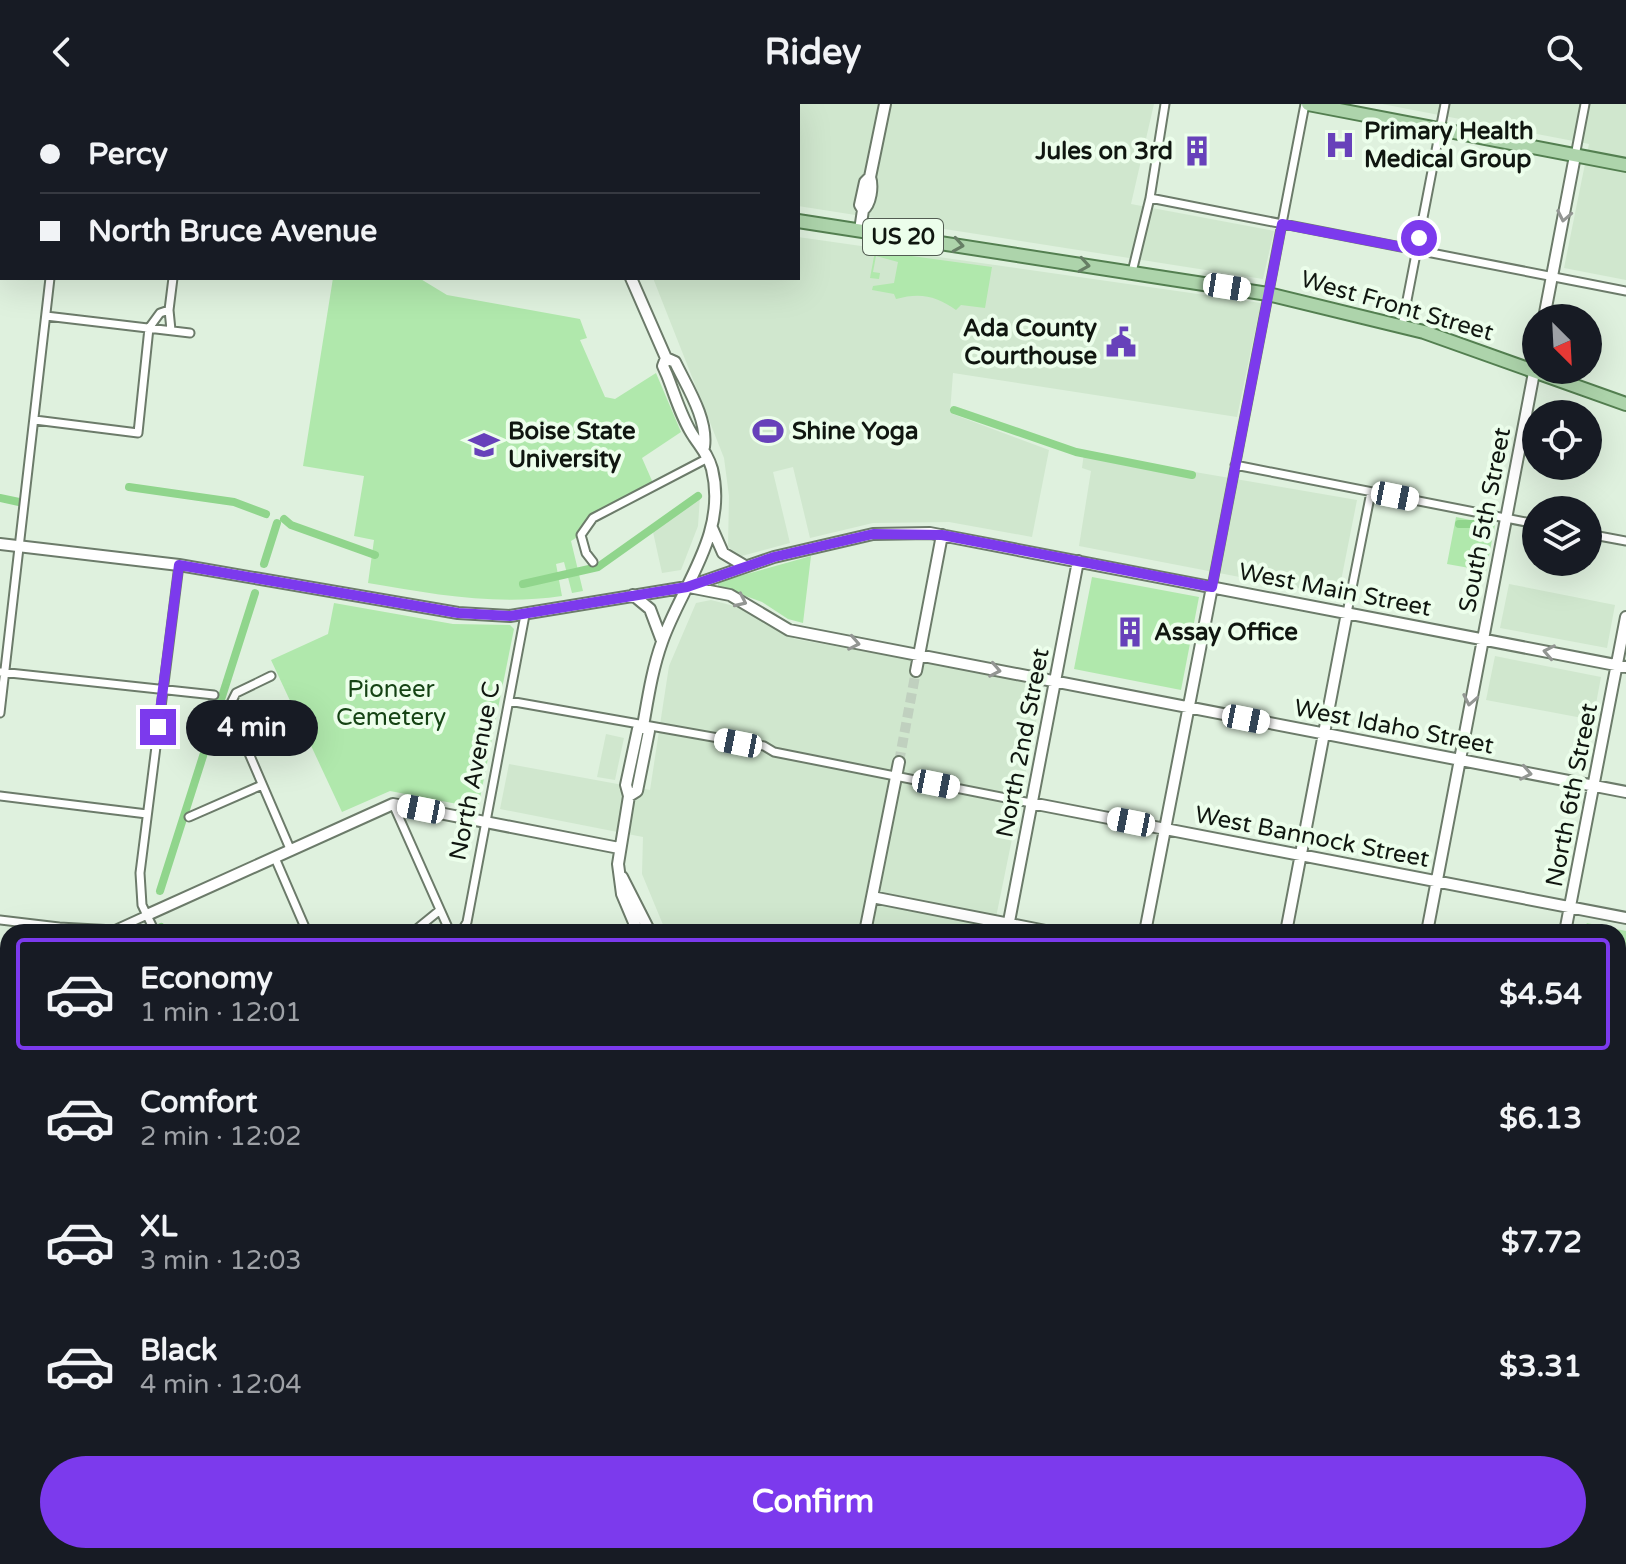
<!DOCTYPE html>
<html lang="en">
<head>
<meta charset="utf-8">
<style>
	body { margin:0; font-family:"Varela Round",sans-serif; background:#242831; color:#f1f3f6; height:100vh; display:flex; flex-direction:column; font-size:30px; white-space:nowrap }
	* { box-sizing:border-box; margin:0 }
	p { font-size:26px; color:#9ea1a6 }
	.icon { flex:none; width:44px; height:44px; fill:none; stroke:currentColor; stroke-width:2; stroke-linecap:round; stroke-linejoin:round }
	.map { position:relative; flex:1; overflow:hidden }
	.sheet { position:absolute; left:0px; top:820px; width:1626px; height:640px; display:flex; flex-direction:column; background:#171b24; border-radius:24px 24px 0 0; box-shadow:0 8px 32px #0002 }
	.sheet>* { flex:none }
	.guide { position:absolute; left:0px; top:0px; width:800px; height:176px; box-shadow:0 8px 32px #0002; display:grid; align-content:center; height:176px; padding:0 40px; background:#171b24 }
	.needle { width:52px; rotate:156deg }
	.fabs { position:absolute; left:1522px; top:200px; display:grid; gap:16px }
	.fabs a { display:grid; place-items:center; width:80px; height:80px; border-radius:50%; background:#171b24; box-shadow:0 8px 32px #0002; font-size:40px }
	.end { position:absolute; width:36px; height:36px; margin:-18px; border:10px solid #7c3aed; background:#fff; box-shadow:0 0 0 4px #fff }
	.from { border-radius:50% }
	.bubble { position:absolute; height:56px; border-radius:28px; background:#171b24; box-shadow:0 8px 32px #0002; font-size:26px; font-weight:700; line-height:56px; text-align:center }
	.car { position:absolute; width:24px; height:48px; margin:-24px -12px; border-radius:10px; box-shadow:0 0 6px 2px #0007; background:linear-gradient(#fff 24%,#345 0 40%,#fff 0 76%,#345 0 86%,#fff 0) }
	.guide b { display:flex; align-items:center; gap:28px; height:76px; font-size:30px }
	.guide b+b { border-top:2px solid #363941 }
	.guide i { width:20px; height:20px; background:#f1f3f6 }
	ul { padding:14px 0 0; list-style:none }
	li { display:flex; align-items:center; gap:24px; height:112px; margin:0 16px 12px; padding:0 24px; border:4px solid transparent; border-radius:8px }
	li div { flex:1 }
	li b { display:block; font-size:30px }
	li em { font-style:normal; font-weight:700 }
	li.on { border-color:#7c3aed }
	li>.icon { width:72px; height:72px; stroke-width:1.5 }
	.action { display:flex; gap:16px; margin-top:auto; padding:16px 40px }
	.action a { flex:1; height:92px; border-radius:48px; background:#7c3aed; color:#fff; font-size:32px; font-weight:700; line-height:92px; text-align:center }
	header { display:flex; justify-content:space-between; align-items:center; height:104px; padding:0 40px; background:#171b24; font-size:36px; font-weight:700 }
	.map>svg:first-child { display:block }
	.built { fill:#d0e7ce }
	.green { fill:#b0e8ac }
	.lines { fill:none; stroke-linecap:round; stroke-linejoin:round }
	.canal { stroke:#90d58c; stroke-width:8 }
	.secondary-tunnel { stroke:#c0d0bf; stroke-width:10; stroke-dasharray:10 5; stroke-linecap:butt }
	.street-casing { stroke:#6c7b6a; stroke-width:11 }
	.secondary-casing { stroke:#6c7b6a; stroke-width:14 }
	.primary-casing { stroke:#537f50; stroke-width:16 }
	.street { stroke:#fff; stroke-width:7 }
	.secondary { stroke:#fff; stroke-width:10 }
	.primary { stroke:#add4ab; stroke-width:12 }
	.oneway { stroke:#939693 }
	.oneway2 { stroke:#667e65 }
	.route { stroke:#7c3aed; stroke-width:10 }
	.labels { text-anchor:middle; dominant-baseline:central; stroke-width:8; stroke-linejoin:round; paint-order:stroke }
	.shield { fill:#ecfeeb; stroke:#525c52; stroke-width:2 }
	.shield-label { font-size:22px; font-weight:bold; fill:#101610 }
	.poi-label { font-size:24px; font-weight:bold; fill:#101610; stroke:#ecfeeb; text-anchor:start }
	.street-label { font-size:24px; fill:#101610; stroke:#ecfeeb }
	.park-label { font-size:24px; fill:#154314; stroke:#ecfeeb }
</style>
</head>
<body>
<header><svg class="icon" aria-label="back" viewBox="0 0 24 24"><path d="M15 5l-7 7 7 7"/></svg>Ridey<svg class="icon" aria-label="search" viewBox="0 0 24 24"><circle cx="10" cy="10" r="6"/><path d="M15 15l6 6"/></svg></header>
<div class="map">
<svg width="1626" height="1460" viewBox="0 0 1626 1460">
	<rect width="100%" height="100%" fill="#dff1de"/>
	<!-- built -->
	<path class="built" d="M150 0H530L531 2H158Z
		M578 0H1154L1131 100 1274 127 1263 175 798 102V2Z
		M1382 0H1626V176L1564 164 1589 40Z
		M798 133 1261 199 1237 313 953 269 950 309 1049 346 1032 433 949 418 873 419 810 434 793 363 773 368 790 439 738 453 728 442 729 392 724 354 653 174H798Z
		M1084 349 1357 396 1338 492 1079 442 1091 367 1082 364Z
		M700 392 698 422 681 466 662 469 653 428Z
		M1509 480 1615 501 1607 544 1500 524Z
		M711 496 746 505 795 535 1037 578 1042 588 993 828H666L642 770 643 733 500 705 509 660 650 686 669 562 696 499Z
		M1495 552 1601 573 1593 616 1486 596Z
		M606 630 624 634 615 676 597 673Z
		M422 1452H784L788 1460H425Z
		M1028 1452H1317L1315 1460H1020Z"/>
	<!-- green -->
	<path class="green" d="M875 147 992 163 985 204 961 201 956 206C937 192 920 188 896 195L894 190 872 186 873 182 894 179 898 158 876 152 873 168 880 169 879 175 870 174Z
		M333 174H419L447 191 580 215 587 234 580 236 605 293 615 295 656 269 681 328 642 354 653 379 583 424 584 429 571 437 583 487 572 489 564 458 556 460 562 492C496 502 433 490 368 479L374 436 354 432 364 372 303 362Z
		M1456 413 1495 421 1486 467 1447 460Z
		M811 452 803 519 788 515 762 498 718 482V478Z
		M1092 473 1199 493 1181 586 1074 565Z
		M334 499 453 520 510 521 514 525 478 704 390 687 342 708 271 556 328 530Z
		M1587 819 1626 827V924L1618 923V828H1581Z
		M8 1450 391 1452 395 1460 0 1459Z
		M814 1452H1027L1020 1460H823Z"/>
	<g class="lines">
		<!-- canal -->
		<path class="canal" d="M954 306 1076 348 1192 371
			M129 383 234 398 266 410
			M0 394 19 398
			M284 415 291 421 375 451
			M1459 420H1478
			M264 460 277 419
			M523 480 598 463 698 392
			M160 787 255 489
			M161 823 164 828
			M417 1452 420 1460"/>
		<!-- secondary-tunnel -->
		<path class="secondary-tunnel" d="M899 658 916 567"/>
		<!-- street casing -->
		<g class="street-casing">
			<path id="street" d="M116 0 124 2
				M752 2V0
				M1575 52 1585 0
				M0 93H2
				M1150 94 1626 187
				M1132 168 1150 94 1165 0
				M169 206 173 174
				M46 212 190 229
				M1402 222 1445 0
				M35 316 138 329 149 224 160 209 169 206 171 226
				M1235 361 1536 420
				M1588 430 1626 437
				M593 458 586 449 581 431 593 414 708 354
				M1212 483 1305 0
				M1347 509 1371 388
				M0 568 214 591
				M271 572 236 589 229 603 291 747
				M509 597 764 642 774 648 1031 699
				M0 609 50 174
				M0 692 147 710
				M393 700 450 828
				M189 713 262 681
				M275 754 307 828
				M0 816 59 823
				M112 827 147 811
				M65 828 59 823 115 826
				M155 828 142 801 140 769 179 461
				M413 828 440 806
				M461 828 467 818 525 511
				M0 879 8 875
				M0 1094 8 1111
				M0 1148 8 1144
				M1618 1284 1626 1243
				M1618 1313 1626 1315
				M1618 1439 1626 1440
				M409 1452 412 1460
				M788 1452 793 1460
				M1300 1460 1302 1452
				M1584 1460 1585 1452"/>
		</g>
		<!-- secondary casing -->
		<g class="secondary-casing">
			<path id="secondary" d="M0 13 2 14
				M863 106C871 100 873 82 870 73L885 0
				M860 126 863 106 860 101 865 78 870 73
				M631 174 666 254 663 262 667 271C675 291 682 316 694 333 702 345 708 351 712 365 728 430 682 481 662 538 652 566 648 594 643 622L638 625 626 681 629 692 637 687 649 627 643 622
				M1544 214 1575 52
				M666 254 675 258C687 283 708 315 704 343
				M712 424 723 449 745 462
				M0 440 179 461 458 509 510 512 687 483 774 453 873 430 930 429 1626 563
				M689 483 730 491 789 526 1626 688
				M633 491 650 505 662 537
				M916 567 942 431
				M629 692 618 760 622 790 638 828
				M1031 699 1626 814
				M622 773 650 828
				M872 793 1051 828
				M147 811 393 700 619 744
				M865 828 899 658
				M1007 828 1078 457
				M1145 828 1212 483
				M1286 828 1347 509
				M1427 828 1536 258
				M1565 828 1626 513
				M1618 937 1626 939
				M1618 1064 1626 1066
				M1618 1187 1626 1189
				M0 1430 8 1426
				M1389 1452 1397 1460
				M1444 1460 1445 1452"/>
		</g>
		<!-- primary casing -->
		<g class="primary-casing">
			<path id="primary" d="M547 0 548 2
				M562 0 563 2
				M1308 0 1626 61
				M798 117 1268 190 1424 228 1626 300"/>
		</g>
		<!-- street -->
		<use href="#street" class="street"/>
		<!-- secondary -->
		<use href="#secondary" class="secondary"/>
		<!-- primary -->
		<use href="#primary" class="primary"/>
	</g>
	<!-- one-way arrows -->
	<defs><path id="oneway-chevron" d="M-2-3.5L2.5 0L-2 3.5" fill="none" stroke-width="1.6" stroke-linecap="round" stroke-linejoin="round" transform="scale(2)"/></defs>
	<g class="oneway">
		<use href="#oneway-chevron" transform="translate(1564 112) rotate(101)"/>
		<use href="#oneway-chevron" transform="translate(741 497) rotate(25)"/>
		<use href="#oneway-chevron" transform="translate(854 539) rotate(11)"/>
		<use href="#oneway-chevron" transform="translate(1549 548) rotate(-169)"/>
		<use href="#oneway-chevron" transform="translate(995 566) rotate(11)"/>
		<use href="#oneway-chevron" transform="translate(1470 596) rotate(101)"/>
		<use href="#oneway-chevron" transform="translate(1526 669) rotate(11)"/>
	</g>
	<g class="oneway2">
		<use href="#oneway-chevron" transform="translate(958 141) rotate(9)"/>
		<use href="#oneway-chevron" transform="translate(1084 161) rotate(9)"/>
	</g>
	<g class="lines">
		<!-- route -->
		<path class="route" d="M158 623 179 461 458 509 510 512 687 483 774 453 873 430 942 431 1212 483 1282 120 1417 146 1419 134"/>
	</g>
	<!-- icons -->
	<defs>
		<g id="hospital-bare" transform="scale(2.4)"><path d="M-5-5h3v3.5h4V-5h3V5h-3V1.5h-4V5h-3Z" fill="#6741ba" stroke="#ecfeeb" stroke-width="2.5" paint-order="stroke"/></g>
		<g id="building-bare" transform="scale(2.4)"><path d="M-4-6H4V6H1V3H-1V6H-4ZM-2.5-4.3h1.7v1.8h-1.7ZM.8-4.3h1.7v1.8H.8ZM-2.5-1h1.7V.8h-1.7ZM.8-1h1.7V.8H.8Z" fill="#6741ba" stroke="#ecfeeb" stroke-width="2.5" paint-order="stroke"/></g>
		<g id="civic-bare" transform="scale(2.4)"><path d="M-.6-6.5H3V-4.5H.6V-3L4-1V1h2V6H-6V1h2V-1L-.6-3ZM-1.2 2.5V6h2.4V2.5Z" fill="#6741ba" stroke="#ecfeeb" stroke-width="2.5" paint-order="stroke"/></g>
		<g id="stadium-bare" transform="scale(2.4)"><path d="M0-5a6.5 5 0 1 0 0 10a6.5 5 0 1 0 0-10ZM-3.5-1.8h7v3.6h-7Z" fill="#6741ba" stroke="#ecfeeb" stroke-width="2.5" paint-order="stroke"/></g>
		<g id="university-bare" transform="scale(2.4)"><path d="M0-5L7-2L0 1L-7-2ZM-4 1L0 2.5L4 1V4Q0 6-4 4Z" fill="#6741ba" stroke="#ecfeeb" stroke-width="2.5" paint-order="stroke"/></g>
	</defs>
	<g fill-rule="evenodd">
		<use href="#hospital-bare" x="1340" y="41"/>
		<use href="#building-bare" x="1197" y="47"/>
		<use href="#civic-bare" x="1121" y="238"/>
		<use href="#stadium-bare" x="768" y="327"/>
		<use href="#university-bare" x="484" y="341"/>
		<use href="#building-bare" x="1130" y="528"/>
	</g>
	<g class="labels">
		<!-- shield labels -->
		<rect class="shield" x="863" y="115" width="80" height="36" rx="6"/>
		<g class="shield-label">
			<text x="903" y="133">US 20</text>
		</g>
		<!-- poi labels -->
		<g class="poi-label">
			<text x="1364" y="27">Primary Health<tspan x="1364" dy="28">Medical Group</tspan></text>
			<text x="1173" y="47" text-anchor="end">Jules on 3rd</text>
			<text x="1097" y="224" text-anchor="end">Ada County<tspan x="1097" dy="28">Courthouse</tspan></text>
			<text x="508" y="327">Boise State<tspan x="508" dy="28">University</tspan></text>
			<text x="792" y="327">Shine Yoga</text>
			<text x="1154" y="528">Assay Office</text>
		</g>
		<!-- street labels -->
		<g class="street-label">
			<text transform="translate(1397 202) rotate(16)">West Front Street</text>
			<text transform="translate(1485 416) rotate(-79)">South 5th Street</text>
			<text transform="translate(1335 486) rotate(11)">West Main Street</text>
			<text transform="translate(1394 623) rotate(11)">West Idaho Street</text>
			<text transform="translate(1023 639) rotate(-79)">North 2nd Street</text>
			<text transform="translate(475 667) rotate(-79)">North Avenue C</text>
			<text transform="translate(1572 691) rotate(-79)">North 6th Street</text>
			<text transform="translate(1312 733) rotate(11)">West Bannock Street</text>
		</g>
		<!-- park labels -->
		<g class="park-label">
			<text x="391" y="585">Pioneer<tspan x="391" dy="28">Cemetery</tspan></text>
		</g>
	</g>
</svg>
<div class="fabs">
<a><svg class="needle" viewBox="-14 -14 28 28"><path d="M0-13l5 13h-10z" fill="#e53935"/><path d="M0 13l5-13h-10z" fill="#9ea1a6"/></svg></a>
<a><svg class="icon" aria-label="locate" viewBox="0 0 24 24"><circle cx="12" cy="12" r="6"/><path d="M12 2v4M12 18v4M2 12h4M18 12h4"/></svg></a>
<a><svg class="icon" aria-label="layers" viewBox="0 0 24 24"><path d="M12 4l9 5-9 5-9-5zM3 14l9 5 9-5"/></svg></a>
</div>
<i class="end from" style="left:1419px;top:134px"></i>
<i class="end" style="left:158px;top:623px"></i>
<div class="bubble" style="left:186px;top:596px;width:132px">4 min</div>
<i class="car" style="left:1227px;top:183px;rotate:99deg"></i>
<i class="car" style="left:1395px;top:392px;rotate:101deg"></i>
<i class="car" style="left:1246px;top:615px;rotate:101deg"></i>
<i class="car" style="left:738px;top:639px;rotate:281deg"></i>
<i class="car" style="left:936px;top:680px;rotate:101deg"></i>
<i class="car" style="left:421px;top:705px;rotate:281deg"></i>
<i class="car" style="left:1131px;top:718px;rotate:281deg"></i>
<div class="guide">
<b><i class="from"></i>Percy</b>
<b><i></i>North Bruce Avenue</b>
</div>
<section class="sheet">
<ul>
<li class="on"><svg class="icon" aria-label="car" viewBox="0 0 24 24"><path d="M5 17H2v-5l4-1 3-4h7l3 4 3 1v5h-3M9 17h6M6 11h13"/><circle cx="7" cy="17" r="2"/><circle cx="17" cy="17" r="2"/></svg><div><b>Economy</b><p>1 min · 12:01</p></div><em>$4.54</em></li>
<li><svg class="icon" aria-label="car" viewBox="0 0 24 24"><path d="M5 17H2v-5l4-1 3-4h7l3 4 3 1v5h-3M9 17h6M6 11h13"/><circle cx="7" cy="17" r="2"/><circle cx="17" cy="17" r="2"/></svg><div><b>Comfort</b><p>2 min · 12:02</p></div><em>$6.13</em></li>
<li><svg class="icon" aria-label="car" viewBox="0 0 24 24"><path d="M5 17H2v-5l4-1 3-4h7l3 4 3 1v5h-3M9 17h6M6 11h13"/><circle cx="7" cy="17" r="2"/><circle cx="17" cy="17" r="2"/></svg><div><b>XL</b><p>3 min · 12:03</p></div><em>$7.72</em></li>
<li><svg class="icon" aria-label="car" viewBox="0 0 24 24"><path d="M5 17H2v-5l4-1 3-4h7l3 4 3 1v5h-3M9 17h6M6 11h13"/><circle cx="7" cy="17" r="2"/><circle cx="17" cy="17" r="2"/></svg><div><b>Black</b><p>4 min · 12:04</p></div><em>$3.31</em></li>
</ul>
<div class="action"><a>Confirm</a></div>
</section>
</div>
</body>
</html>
